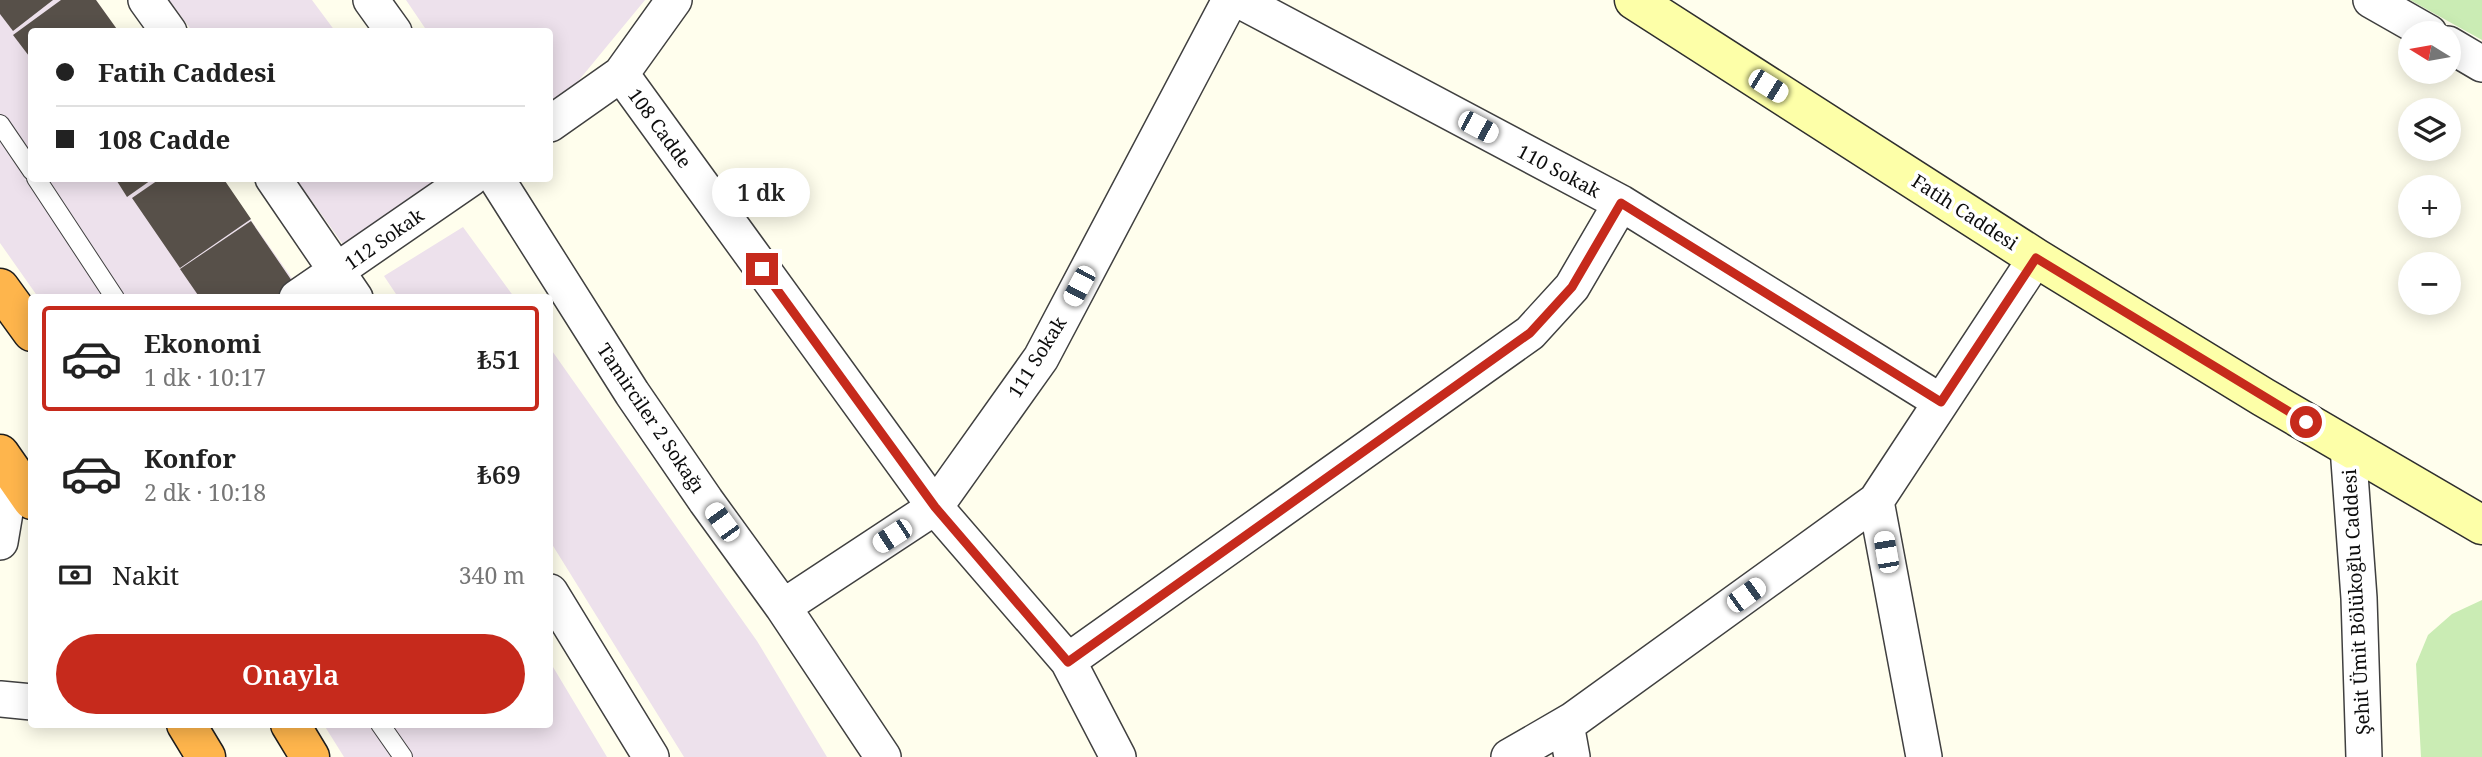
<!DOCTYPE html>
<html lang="tr">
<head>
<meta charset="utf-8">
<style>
	body { margin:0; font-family:"Noto Serif",serif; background:#f6f6f6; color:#222; height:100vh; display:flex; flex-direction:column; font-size:26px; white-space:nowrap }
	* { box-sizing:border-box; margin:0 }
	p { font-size:23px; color:#767676 }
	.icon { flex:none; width:38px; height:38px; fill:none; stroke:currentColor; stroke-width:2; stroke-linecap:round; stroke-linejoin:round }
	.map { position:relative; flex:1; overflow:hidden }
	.sheet { position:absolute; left:28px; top:294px; width:525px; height:434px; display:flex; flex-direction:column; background:#fff; border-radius:7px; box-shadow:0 4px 18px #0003 }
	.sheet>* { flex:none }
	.hud { position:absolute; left:28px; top:28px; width:525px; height:154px; border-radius:7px; box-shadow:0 4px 18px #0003; display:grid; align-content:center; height:154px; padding:0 28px; background:#fff }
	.needle { width:46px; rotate:281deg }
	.fabs { position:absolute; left:2398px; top:21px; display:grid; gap:14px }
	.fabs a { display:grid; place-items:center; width:63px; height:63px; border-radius:50%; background:#fff; box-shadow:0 4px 18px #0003; font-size:35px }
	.end { position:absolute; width:32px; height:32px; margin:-16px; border:9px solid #c62a1c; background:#fff; box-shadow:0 0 0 4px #fff }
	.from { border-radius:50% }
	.bubble { position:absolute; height:49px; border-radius:24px; background:#fff; box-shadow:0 4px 18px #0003; font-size:23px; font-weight:600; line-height:49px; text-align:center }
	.car { position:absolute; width:21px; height:42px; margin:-21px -10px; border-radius:9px; box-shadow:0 0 5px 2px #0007; background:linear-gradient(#fff 24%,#345 0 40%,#fff 0 76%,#345 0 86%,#fff 0) }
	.hud b { display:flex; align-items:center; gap:24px; height:66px; font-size:26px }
	.hud b+b { border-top:2px solid #e0e0e0 }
	.hud i { width:18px; height:18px; background:#222 }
	ul { padding:12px 0 0; list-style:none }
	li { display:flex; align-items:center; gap:21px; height:105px; margin:0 14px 10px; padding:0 14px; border:4px solid transparent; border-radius:7px }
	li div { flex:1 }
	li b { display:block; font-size:26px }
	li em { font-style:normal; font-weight:600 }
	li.on { border-color:#c62a1c }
	li>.icon { width:63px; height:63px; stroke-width:1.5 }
	.pay { display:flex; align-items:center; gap:18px; height:77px; padding:0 28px; font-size:26px }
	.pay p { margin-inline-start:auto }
	.primary-button { display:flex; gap:14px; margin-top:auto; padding:14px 28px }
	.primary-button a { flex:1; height:80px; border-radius:42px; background:#c62a1c; color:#fff; font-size:28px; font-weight:600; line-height:80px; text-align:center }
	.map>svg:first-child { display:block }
	.industrial { fill:#ede1ec }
	.green { fill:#caecb4 }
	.building { fill:#575049 }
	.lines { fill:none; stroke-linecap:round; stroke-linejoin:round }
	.lane-casing { stroke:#404040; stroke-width:20 }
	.street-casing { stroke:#404040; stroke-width:38 }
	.secondary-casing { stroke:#2f2f2f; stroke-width:41 }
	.highway-casing { stroke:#1e1e1e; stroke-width:41 }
	.lane { stroke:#fff; stroke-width:18 }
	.street { stroke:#fff; stroke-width:35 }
	.secondary { stroke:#fdffa8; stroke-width:38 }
	.highway { stroke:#feb54c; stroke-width:38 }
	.route { stroke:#c62a1c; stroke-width:9 }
	.labels { text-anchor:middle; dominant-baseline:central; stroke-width:7; stroke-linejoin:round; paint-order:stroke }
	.street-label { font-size:19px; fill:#0d0d0d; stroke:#fff }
</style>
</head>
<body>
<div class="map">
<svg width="2482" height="757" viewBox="0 0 2482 757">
	<rect width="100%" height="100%" fill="#fffeed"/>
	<!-- industrial -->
	<path class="industrial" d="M0 0H96L118 31 32 32V178L222 179 298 287 283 298 38 297 0 243Z
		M169 0H312L335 31H192Z
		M406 0H645L556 108 550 113V32L427 31Z
		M439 178 443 184 347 250 296 179Z
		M463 227 514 297H398L384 276Z
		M550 348 757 641 827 757H684L550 541Z
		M550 662 607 757H344L324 725 550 724Z"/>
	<!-- green -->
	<path class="green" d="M2410 0H2482V40Z
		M2482 600V757H2421L2416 664 2428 635 2452 614Z"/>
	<!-- building -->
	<path class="building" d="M0 0H53L13 31 0 14Z
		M61 0H96L119 32H32V60L13 35Z
		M115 178H154L127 197Z
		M161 178H223L251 219 180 268 132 198Z
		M251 221 294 284 275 298H200L180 269Z"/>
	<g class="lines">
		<!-- lane casing -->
		<g class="lane-casing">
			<path id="lane" d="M0 124 32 171
				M36 178 115 298
				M380 724 403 757"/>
		</g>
		<!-- street casing -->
		<g class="street-casing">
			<path id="street" d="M146 0 169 32
				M371 0 394 32
				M1239 0 1621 203 1941 402
				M2371 0 2429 33
				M2448 44 2482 64
				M621 74 935 507 1068 661 1118 757
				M550 124 621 74 674 0
				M273 178 355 298
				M496 178 632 393 706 501 783 607 883 757
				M297 298 471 178
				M2348 447 2359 598 2364 757
				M1876 501 1924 757
				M0 542 12 471
				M550 592 651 757
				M783 607 935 507 1041 358 1230 0
				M1068 661 1530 333 1572 287 1621 203
				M0 699 32 702
				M1566 724 1572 757
				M1509 757 1573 720 1876 501 2036 258"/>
		</g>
		<!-- secondary casing -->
		<g class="secondary-casing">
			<path id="secondary" d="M1634 0 2036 258 2263 397 2482 525"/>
		</g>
		<!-- highway casing -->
		<g class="highway-casing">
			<path id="highway" d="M0 288 32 332
				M0 454 32 500
				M186 724 206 757
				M290 724 310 757"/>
		</g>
		<!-- lane -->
		<use href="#lane" class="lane"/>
		<!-- street -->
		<use href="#street" class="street"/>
		<!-- secondary -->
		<use href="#secondary" class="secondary"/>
		<!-- highway -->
		<use href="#highway" class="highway"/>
	</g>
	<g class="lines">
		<!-- route -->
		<path class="route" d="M762 269 935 507 1068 662 1530 333 1572 287 1621 203 1941 402 2036 258 2306 422"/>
	</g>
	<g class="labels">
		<!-- street labels -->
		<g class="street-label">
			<text transform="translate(660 128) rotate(54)">108 Cadde</text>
			<text transform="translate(1559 171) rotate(28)">110 Sokak</text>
			<text transform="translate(1965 212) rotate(33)">Fatih Caddesi</text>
			<text transform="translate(384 239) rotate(-35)">112 Sokak</text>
			<text transform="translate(1037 357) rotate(-58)">111 Sokak</text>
			<text transform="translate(651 418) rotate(56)">Tamirciler 2 Sokağı</text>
			<text transform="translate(2356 602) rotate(-93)">Şehit Ümit Bölükoğlu Caddesi</text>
		</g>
	</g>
</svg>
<div class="fabs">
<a><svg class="needle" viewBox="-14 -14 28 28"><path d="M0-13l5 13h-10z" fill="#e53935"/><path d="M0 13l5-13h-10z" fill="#767676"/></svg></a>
<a><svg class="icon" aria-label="layers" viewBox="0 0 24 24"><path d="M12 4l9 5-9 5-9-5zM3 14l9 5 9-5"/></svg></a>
<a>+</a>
<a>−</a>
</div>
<i class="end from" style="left:2306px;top:422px"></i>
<i class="end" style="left:762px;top:269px"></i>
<div class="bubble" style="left:712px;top:168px;width:98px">1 dk</div>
<i class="car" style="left:1768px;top:86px;rotate:122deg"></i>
<i class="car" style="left:1478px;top:127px;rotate:118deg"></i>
<i class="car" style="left:1079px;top:286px;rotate:208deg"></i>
<i class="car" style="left:722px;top:522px;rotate:324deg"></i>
<i class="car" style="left:892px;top:536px;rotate:237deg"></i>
<i class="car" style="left:1886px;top:552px;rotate:350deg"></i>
<i class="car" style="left:1746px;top:595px;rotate:54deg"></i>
<div class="hud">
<b><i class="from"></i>Fatih Caddesi</b>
<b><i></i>108 Cadde</b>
</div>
<section class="sheet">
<ul>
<li class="on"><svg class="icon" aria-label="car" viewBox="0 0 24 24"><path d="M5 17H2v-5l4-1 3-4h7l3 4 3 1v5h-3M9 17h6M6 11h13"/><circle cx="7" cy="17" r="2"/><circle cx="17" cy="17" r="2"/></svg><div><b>Ekonomi</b><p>1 dk · 10:17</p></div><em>₺51</em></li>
<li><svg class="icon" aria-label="car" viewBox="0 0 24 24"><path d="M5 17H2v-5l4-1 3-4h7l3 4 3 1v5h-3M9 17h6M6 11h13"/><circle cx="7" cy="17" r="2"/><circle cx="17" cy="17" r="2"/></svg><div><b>Konfor</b><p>2 dk · 10:18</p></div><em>₺69</em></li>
</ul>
<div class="pay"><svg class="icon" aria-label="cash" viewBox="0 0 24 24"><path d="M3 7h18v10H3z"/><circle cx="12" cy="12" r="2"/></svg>Nakit<p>340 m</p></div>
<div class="primary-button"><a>Onayla</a></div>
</section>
</div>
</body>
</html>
